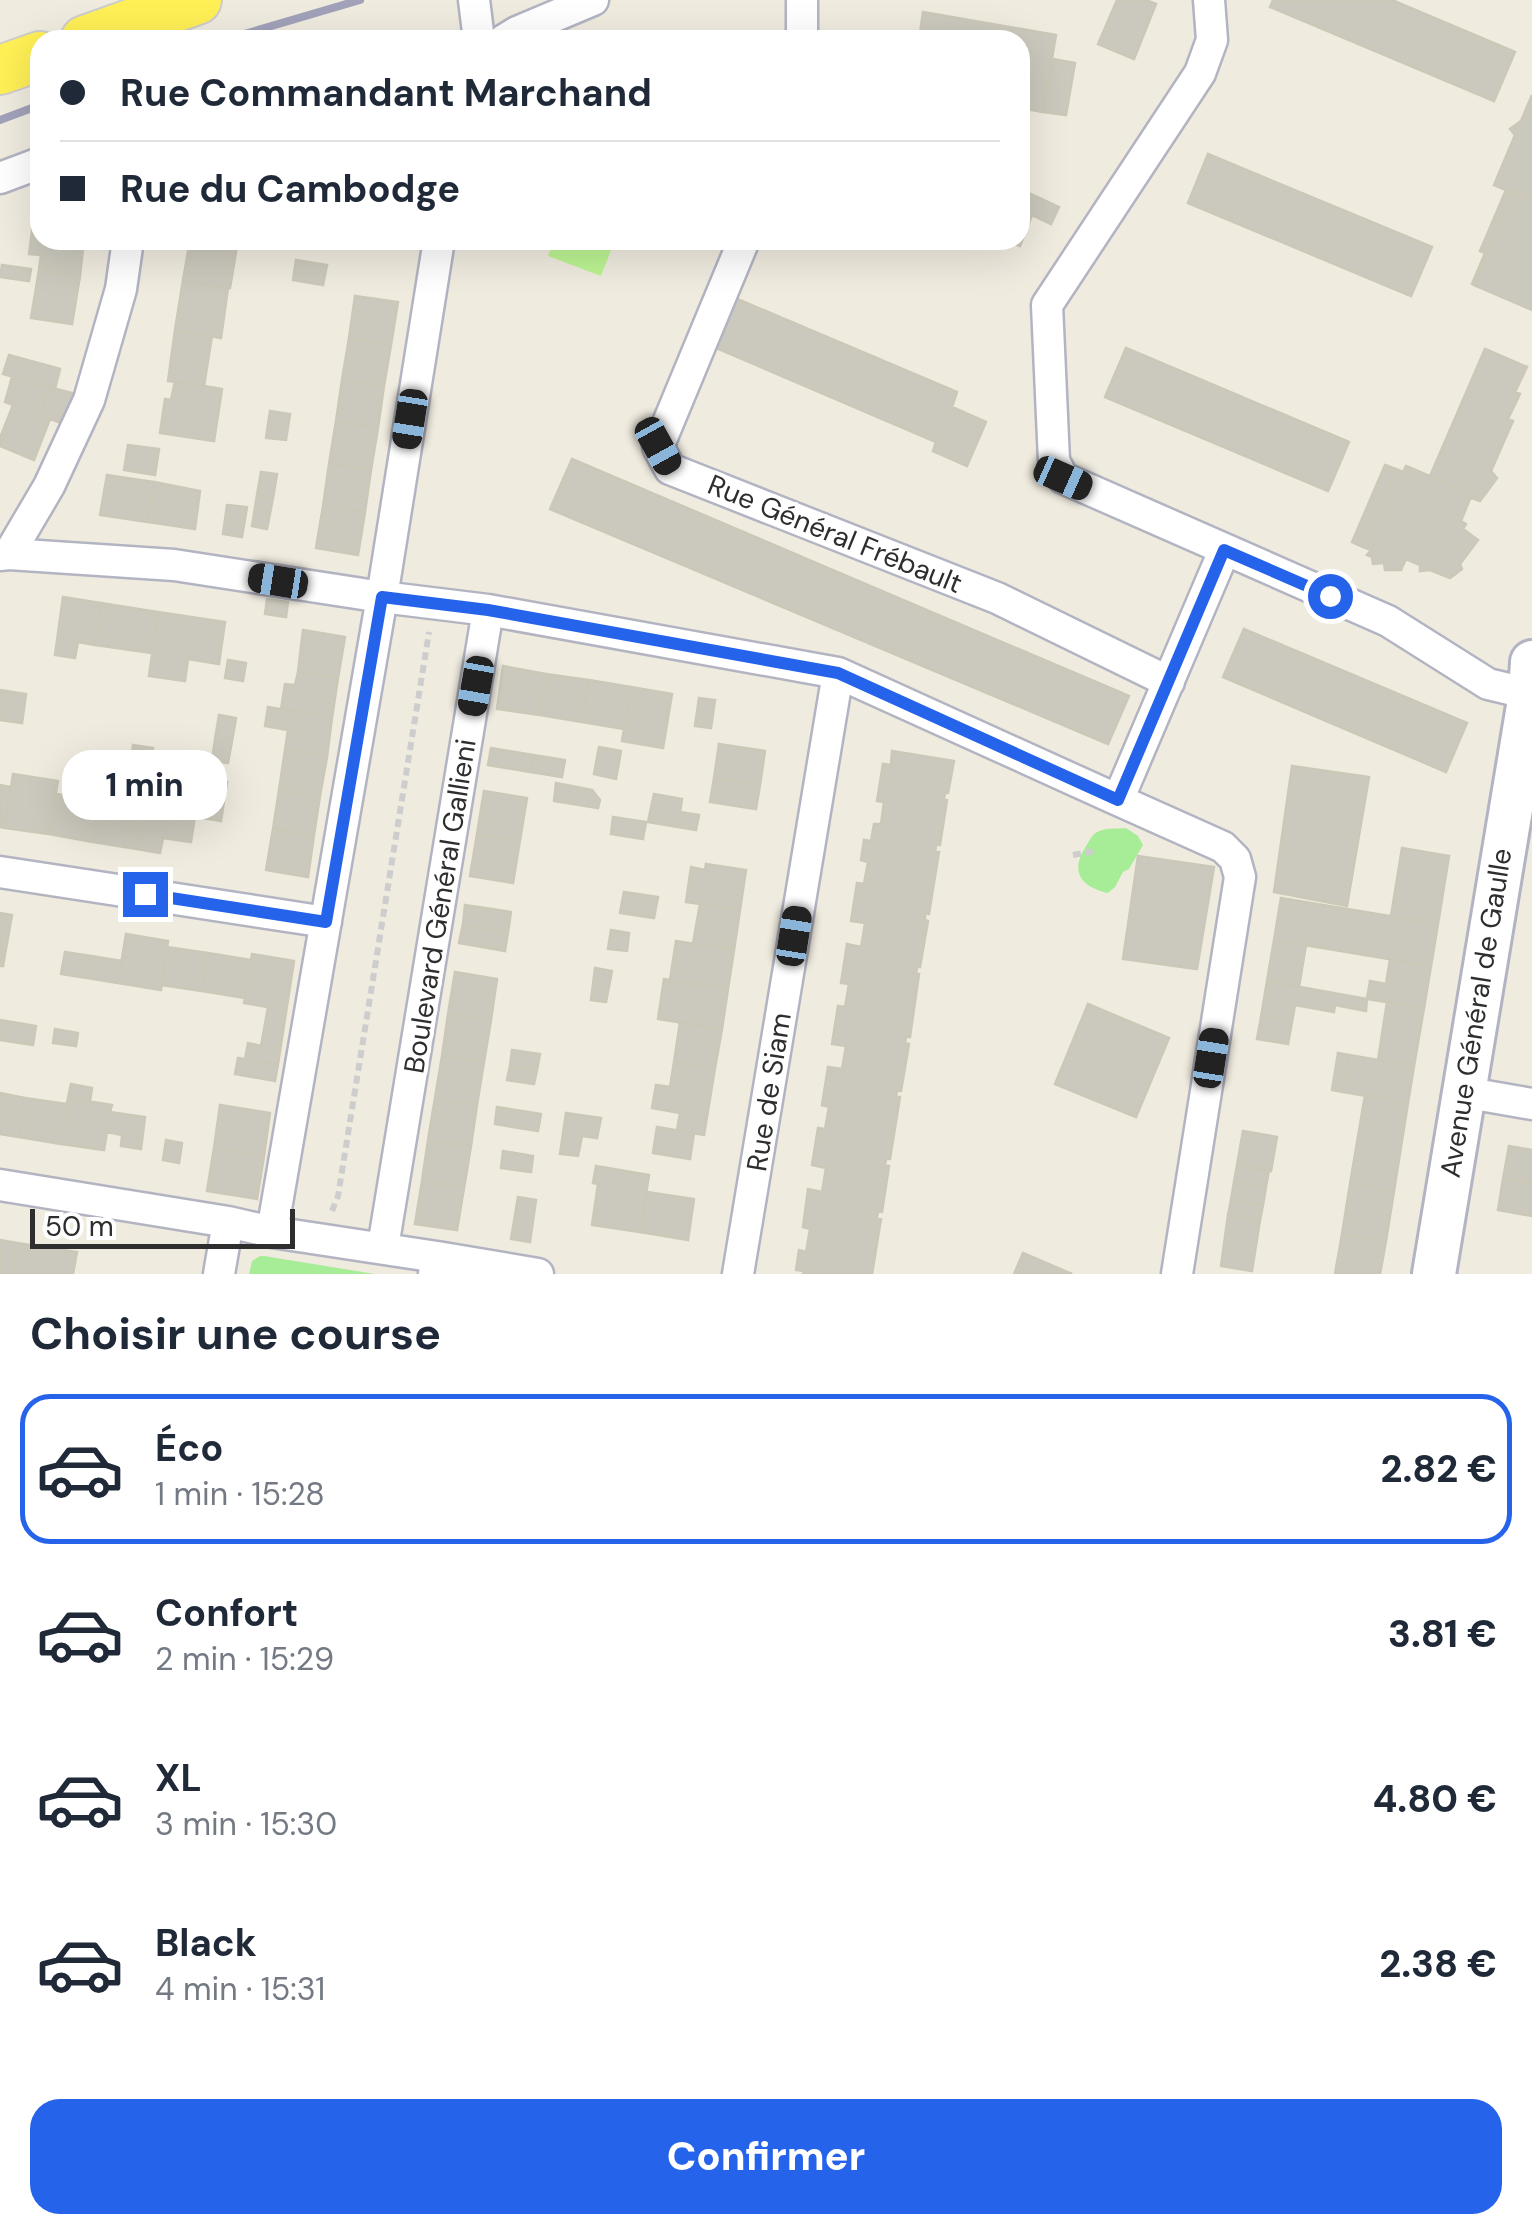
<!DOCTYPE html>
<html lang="fr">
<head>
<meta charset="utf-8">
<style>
	body { margin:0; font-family:"DM Sans",sans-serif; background:#f6f6f7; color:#1f2937; height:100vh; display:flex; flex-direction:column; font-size:38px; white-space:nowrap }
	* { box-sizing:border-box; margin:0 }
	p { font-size:32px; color:#747a83 }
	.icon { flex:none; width:55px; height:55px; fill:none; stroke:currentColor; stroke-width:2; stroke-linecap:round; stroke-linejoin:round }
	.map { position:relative; height:1274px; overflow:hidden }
	.sheet { display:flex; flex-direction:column; background:#fff; flex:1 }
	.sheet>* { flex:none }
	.hud { position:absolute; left:30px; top:30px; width:1000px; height:220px; border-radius:30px; box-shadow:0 10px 40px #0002; display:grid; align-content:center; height:220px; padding:0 30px; background:#fff }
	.scale { position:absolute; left:30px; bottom:25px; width:265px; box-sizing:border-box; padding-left:10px; border:5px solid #2e2e2e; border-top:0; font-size:28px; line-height:35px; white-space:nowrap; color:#2e2e2e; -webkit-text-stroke:8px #fff; paint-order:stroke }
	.end { position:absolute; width:45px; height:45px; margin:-22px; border:12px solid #2563eb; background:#fff; box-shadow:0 0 0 5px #fff }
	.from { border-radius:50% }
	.bubble { position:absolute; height:70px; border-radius:30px; background:#fff; box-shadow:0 10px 40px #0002; font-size:32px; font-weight:800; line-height:70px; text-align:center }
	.car { position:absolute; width:30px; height:60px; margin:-30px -15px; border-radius:12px; box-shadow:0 0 8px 2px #0007; background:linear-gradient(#222 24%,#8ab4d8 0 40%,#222 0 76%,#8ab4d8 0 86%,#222 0) }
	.hud b { display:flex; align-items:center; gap:35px; height:95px; font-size:38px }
	.hud b+b { border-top:2px solid #e0e1e3 }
	.hud i { width:25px; height:25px; background:#1f2937 }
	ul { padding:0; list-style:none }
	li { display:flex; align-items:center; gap:30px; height:150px; margin:0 20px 15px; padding:0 10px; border:5px solid transparent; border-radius:30px }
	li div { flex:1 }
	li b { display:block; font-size:38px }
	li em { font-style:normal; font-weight:800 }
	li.selected { border-color:#2563eb }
	li>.icon { width:90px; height:90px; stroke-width:1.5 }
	h2 { padding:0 30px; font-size:45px; line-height:120px }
	.button { display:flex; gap:20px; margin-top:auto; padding:20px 30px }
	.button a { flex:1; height:115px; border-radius:30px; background:#2563eb; color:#fff; font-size:40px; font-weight:800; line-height:115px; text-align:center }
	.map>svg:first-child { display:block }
	.green { fill:#a7ec97 }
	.pitch { fill:#bcf492 }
	.building { fill:#cbc9bd; stroke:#ccc8b8; stroke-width:2.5 }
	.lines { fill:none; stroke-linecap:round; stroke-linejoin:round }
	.street-casing { stroke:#b3b4c2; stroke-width:35 }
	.secondary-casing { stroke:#b3b4c2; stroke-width:48 }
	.primary-casing { stroke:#cdcdcd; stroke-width:52 }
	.path { stroke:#cdcdcd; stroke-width:6; stroke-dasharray:8 5; stroke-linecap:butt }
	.street { stroke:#fff; stroke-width:30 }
	.secondary { stroke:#fff; stroke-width:42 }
	.primary { stroke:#fff056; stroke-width:48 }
	.rail { stroke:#a1a1ba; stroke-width:8 }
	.route { stroke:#2563eb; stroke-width:12 }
	.labels { text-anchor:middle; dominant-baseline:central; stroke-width:8; stroke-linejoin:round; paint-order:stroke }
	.street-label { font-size:28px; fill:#2e2e2e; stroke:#fff }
</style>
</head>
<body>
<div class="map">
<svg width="1532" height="1274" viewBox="0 0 1532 1274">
	<rect width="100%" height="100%" fill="#f0ebdf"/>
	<!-- green -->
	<path class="green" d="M1126 828 1138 836 1143 845 1129 869 1123 872 1115 887 1108 893C1081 887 1070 872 1085 848 1088 843 1090 838 1094 834 1103 827 1116 829 1126 828Z
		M260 1256H264L375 1274H249L252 1261Z"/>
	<!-- pitch -->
	<path class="pitch" d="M554 240H615L601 276 548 256Z"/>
	<!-- building -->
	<path class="building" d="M1117 0H1146L1156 4 1134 59 1098 44Z
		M1273 0H1392L1515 52 1494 101 1270 7Z
		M923 12 1056 35 1043 112 1020 108V40H919Z
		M1053 59 1075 63 1066 115 1043 112Z
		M1532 95V201L1494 185 1515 135 1510 129 1521 121Z
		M1208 154 1432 247 1411 296 1188 203Z
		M1020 189 1059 207 1051 224 1032 215 1020 246 1005 240H1020Z
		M1506 190 1512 193 1474 285 1472 284 1485 253 1480 251Z
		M1512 193 1532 201V310L1474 285Z
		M33 224 40 225V240H84L80 276 39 270 41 255 29 254Z
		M190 240H238L230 288 183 280Z
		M296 260 327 265 323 285 293 280Z
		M2 265 31 269 29 281 0 277Z
		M39 270 80 276 72 324 31 318Z
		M183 280 228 288 221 338 175 330Z
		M355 296 398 302 391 345 349 338Z
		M735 298 957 392 952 407 986 422 967 466 933 451 936 442 714 347Z
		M175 330 212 336 204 386 168 381Z
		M349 338 391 345 384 386 342 380Z
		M1126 348 1349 442 1328 491 1105 397Z
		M1485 349 1527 367 1515 392 1520 394 1508 419 1513 421 1491 471 1497 478 1480 501 1471 498 1472 494 1430 476Z
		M9 355 60 369 55 389 3 374Z
		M12 377 49 387 40 415 50 419 34 460 0 446V438L13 405 5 402Z
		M342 380 384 386 378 428 336 421Z
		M175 381 222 389 214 441 160 433 165 399 171 400Z
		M49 387 76 394 63 424 40 415Z
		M270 411 290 414 286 440 266 438Z
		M336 421 378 428 371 470 329 464Z
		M128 445 159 449 155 475 124 470Z
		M572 459 1129 696 1108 744 550 509Z
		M329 464 371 470 365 512 323 506Z
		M1385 465 1396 469 1363 547 1352 542Z
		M1406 466 1472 494 1461 521 1466 524 1463 529 1478 540 1460 564 1462 569 1450 578 1430 570 1420 571V565L1406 559 1401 570H1385L1384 563 1373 564 1372 557 1367 555 1371 550 1363 547 1396 469 1403 472Z
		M261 472 277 474 273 498 257 495Z
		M107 475 154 482 148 522 100 515Z
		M154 482 200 491 195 529 148 522Z
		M257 495 273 498 267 529 252 526Z
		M227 505 247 507 242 537 223 534Z
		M323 506 365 512 358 555 316 548Z
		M63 597 101 603 95 645 78 642 75 658 55 655Z
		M267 599 288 602 286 617 265 614Z
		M101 603 158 612 152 653 95 645Z
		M158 612 225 622 219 664 188 659 185 681 149 676Z
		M1244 629 1467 723 1446 772 1223 677Z
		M303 630 345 637 338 678 298 672Z
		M228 660 246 663 243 681 225 678Z
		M503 666 546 674 540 715 497 709Z
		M298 672 338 678 332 718 281 709 285 684 295 685Z
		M546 674 589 680 582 722 540 715Z
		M589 680 631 687 624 729 582 722Z
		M631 687 672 694 663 748 622 741Z
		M0 690 26 694 22 723 0 720Z
		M699 698 715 700 711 728 695 726Z
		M268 707 332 718 327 757 285 750 288 730 265 726Z
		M219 715 236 718 232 741 215 739Z
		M215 739 232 741 228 763 212 761Z
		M719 744 765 751 760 785 714 778Z
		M133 745 153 748 150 763 131 760Z
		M599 747 621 751 616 779 594 774Z
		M491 748 533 755 530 772 488 765Z
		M285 750 327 757 320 796 279 790Z
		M892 751 954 761 948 793H945L944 799 947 800 940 845H936L935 852H939L929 914 925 913V920L928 921 920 967H917L916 974H919L910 1037H906L905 1043 909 1044 901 1091 897 1090 896 1097H900L890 1159H886L885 1166H889L882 1212 878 1211 877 1218 881 1219 872 1274H803L804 1271 796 1270 799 1250 806 1252 810 1229 803 1227 808 1189 822 1192 826 1168 812 1165 818 1128 825 1129 829 1107 822 1105 828 1067 842 1069 846 1046 832 1044 838 1006 845 1007 849 984 841 983 847 944 861 947 863 936 865 923 851 921 857 883 864 884 868 862 861 860 864 840 871 841 874 824H881L884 802 877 801 883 764 891 765Z
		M533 755 565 760 562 777 530 772Z
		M150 763 167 765 162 794 146 791Z
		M1292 766 1369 777 1347 906 1274 892Z
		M13 774 58 781 49 834 5 828Z
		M714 778 760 785 756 809 710 802Z
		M209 779 227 782 221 821 203 818Z
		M556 783 592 790 600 800 598 808 554 801Z
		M0 785 11 787 5 828 0 827Z
		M279 790 320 796 314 835 273 829Z
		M484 791 527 798 520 840 477 834Z
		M56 794 99 801 93 842 49 834Z
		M654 794 682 799 678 827 648 822Z
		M99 801 143 808 137 849 93 842Z
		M143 808 195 816 191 842 163 838 160 853 137 849Z
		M680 812 699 815 696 830 678 827Z
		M613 817 646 822 643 839 611 834Z
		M273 829 314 835 308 877 266 870Z
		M477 834 520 840 513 883 470 876Z
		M1402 848 1449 856 1438 924 1391 916Z
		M1138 856 1214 867 1197 969 1123 959Z
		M706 864 746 870 740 910 686 902 691 867 705 870Z
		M624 892 658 897 654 918 620 913Z
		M1281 898 1438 924 1431 966 1274 940Z
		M700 904 740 910 734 950 693 943Z
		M465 905 511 912 508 932 463 924Z
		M0 913 12 915 3 966H0Z
		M463 924 508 932 505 951 459 943Z
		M611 930 629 933 627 951 608 949Z
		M126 934 168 941 161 990 118 983Z
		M1274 940 1306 945 1299 987 1267 981Z
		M676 941 734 950 728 989 670 980Z
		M167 947 208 953 202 991 161 985Z
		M65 952 91 956 87 978 61 974Z
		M208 953 251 960 245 998 202 991Z
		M252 954 294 961 278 1064 245 1059 248 1043 261 1046 268 1007 244 1003Z
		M91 956 122 961 118 983 87 978Z
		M1390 959 1431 966 1424 1008 1367 999 1370 981 1386 984Z
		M595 968 612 971 606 1002 591 1000Z
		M455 972 497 979 491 1020 448 1014Z
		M664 979 728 989 722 1029 658 1019Z
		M1267 981 1367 999 1366 1011 1335 1005 1334 1012 1295 1005 1292 1022 1261 1017Z
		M1387 1002 1424 1008 1414 1066 1378 1060Z
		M1088 1004 1169 1038 1136 1117 1055 1084Z
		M448 1014 491 1020 484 1062 442 1056Z
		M1261 1017 1292 1022 1288 1044 1257 1039Z
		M0 1020 36 1026 33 1045 0 1040Z
		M680 1022 722 1029 715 1068 674 1062Z
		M55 1029 78 1033 76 1046 53 1043Z
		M512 1050 540 1054 537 1070 510 1066Z
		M1338 1053 1349 1055 1343 1092 1332 1090Z
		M1349 1055 1414 1066 1408 1103 1343 1092Z
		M442 1056 484 1062 477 1105 435 1098Z
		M238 1058 278 1064 275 1081 235 1074Z
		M674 1062 715 1068 704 1135 677 1130 680 1113 652 1108 656 1085 670 1087Z
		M510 1066 537 1070 534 1084 507 1080Z
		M71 1084 92 1088 90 1101 68 1098Z
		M0 1093 25 1098 19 1137 0 1134Z
		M1365 1095 1408 1103 1394 1191 1350 1184Z
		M25 1098 67 1104 61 1144 19 1137Z
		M68 1098 112 1105 110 1112 145 1117 141 1149 121 1146 122 1135 107 1132 104 1150 61 1144Z
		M435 1098 477 1105 471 1146 428 1140Z
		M220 1105 270 1113 264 1156 214 1148Z
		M497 1107 541 1114 538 1131 495 1124Z
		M566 1113 601 1118 597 1138 582 1136 578 1156 560 1154Z
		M657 1127 694 1133 690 1159 653 1153Z
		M1243 1131 1277 1137 1271 1171 1237 1165Z
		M166 1140 182 1143 179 1163 163 1160Z
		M428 1140 471 1146 464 1188 422 1181Z
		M1509 1146 1532 1150V1184L1503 1179Z
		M214 1148 264 1156 257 1199 207 1191Z
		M503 1151 533 1156 531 1172 501 1168Z
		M1237 1165 1269 1170 1266 1187 1234 1182Z
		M596 1166 649 1175 640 1232 592 1225 598 1184 593 1183Z
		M1503 1179 1532 1184V1216L1498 1210Z
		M422 1181 464 1188 457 1230 415 1224Z
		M1234 1182 1266 1187 1263 1205 1231 1200Z
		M1350 1184 1394 1191 1386 1241 1342 1234Z
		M647 1192 694 1199 688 1240 640 1232Z
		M518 1197 536 1200 530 1242 511 1239Z
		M1231 1200 1263 1205 1260 1220 1228 1215Z
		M1228 1215 1260 1220 1252 1271 1221 1266Z
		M1342 1234 1386 1241 1380 1274H1335Z
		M0 1240 17 1243 12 1274H0Z
		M17 1243 77 1252 73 1274H12Z
		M1023 1253 1072 1274H1014Z"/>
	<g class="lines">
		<!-- street casing -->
		<g class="street-casing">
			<path id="street" d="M474 0 479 40
				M802 0V40
				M1209 0 1212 40 1200 73 1047 305 1054 461 1063 478 1388 621 1488 684 1530 694
				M504 40 517 32 593 0
				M0 178 40 163
				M744 240 658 447 670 469 997 598 1169 682
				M9 554 49 486 89 400 121 289 128 240
				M0 555 9 554 174 565 382 597 488 610 838 673 1118 800
				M0 872 326 922
				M1463 1092 1532 1104
				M0 1185 228 1222 272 1232 437 1257 434 1274
				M272 1232 382 597 439 240
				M383 1247 488 610
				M437 1257 538 1274
				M219 1274 228 1222
				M738 1274 838 673
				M1177 1274 1240 877 1235 859 1223 847 1118 800 1224 551"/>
		</g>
		<!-- secondary casing -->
		<g class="secondary-casing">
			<path id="secondary" d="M1434 1274 1530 694 1532 662"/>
		</g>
		<!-- primary casing -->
		<g class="primary-casing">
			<path id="primary" d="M85 40 197 0
				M0 70 40 56"/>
		</g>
		<!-- path -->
		<path class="path" d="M1073 855 1096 851
			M332 1211 338 1196 429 632"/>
		<!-- street -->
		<use href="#street" class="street"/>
		<!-- secondary -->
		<use href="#secondary" class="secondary"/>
		<!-- primary -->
		<use href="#primary" class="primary"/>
		<!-- rail -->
		<path class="rail" d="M224 40 360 0
			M0 120 40 105"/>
	</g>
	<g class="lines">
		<!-- route -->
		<path class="route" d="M145 894 326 922 382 597 488 610 838 673 1118 800 1224 550 1330 596"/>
	</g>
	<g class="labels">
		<!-- street labels -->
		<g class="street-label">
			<text transform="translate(835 534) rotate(22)">Rue Général Frébault</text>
			<text transform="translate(440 906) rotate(-81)">Boulevard Général Gallieni</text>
			<text transform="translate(1476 1013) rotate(-81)">Avenue Général de Gaulle</text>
			<text transform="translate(769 1092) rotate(-81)">Rue de Siam</text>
		</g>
	</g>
</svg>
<div class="scale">50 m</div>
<i class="end from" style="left:1330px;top:596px"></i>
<i class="end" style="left:145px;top:894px"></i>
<div class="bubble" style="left:62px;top:750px;width:165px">1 min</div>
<i class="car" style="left:410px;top:419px;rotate:189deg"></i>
<i class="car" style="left:658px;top:446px;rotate:151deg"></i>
<i class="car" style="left:1063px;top:478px;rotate:114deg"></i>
<i class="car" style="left:278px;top:581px;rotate:279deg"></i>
<i class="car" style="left:476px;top:686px;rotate:190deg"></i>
<i class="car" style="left:794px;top:936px;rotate:9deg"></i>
<i class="car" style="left:1211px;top:1058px;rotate:9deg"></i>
<div class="hud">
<b><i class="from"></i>Rue Commandant Marchand</b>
<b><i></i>Rue du Cambodge</b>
</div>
</div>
<section class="sheet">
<h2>Choisir une course</h2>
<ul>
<li class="selected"><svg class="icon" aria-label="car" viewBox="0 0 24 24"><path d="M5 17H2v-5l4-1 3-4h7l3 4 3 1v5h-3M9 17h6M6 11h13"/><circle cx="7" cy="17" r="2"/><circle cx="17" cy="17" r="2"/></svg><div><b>Éco</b><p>1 min · 15:28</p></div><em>2.82 €</em></li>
<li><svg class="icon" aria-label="car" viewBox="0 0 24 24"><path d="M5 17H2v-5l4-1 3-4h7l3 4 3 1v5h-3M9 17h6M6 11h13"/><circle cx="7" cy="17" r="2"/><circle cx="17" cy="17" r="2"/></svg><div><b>Confort</b><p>2 min · 15:29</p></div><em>3.81 €</em></li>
<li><svg class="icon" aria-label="car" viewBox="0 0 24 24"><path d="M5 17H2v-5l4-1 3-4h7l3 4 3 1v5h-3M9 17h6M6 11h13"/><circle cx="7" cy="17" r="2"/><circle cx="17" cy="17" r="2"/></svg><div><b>XL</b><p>3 min · 15:30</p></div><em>4.80 €</em></li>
<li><svg class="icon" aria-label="car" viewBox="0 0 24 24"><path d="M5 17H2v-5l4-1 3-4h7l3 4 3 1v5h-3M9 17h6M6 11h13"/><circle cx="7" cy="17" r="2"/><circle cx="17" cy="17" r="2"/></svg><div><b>Black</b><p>4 min · 15:31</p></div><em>2.38 €</em></li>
</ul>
<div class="button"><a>Confirmer</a></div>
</section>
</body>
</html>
